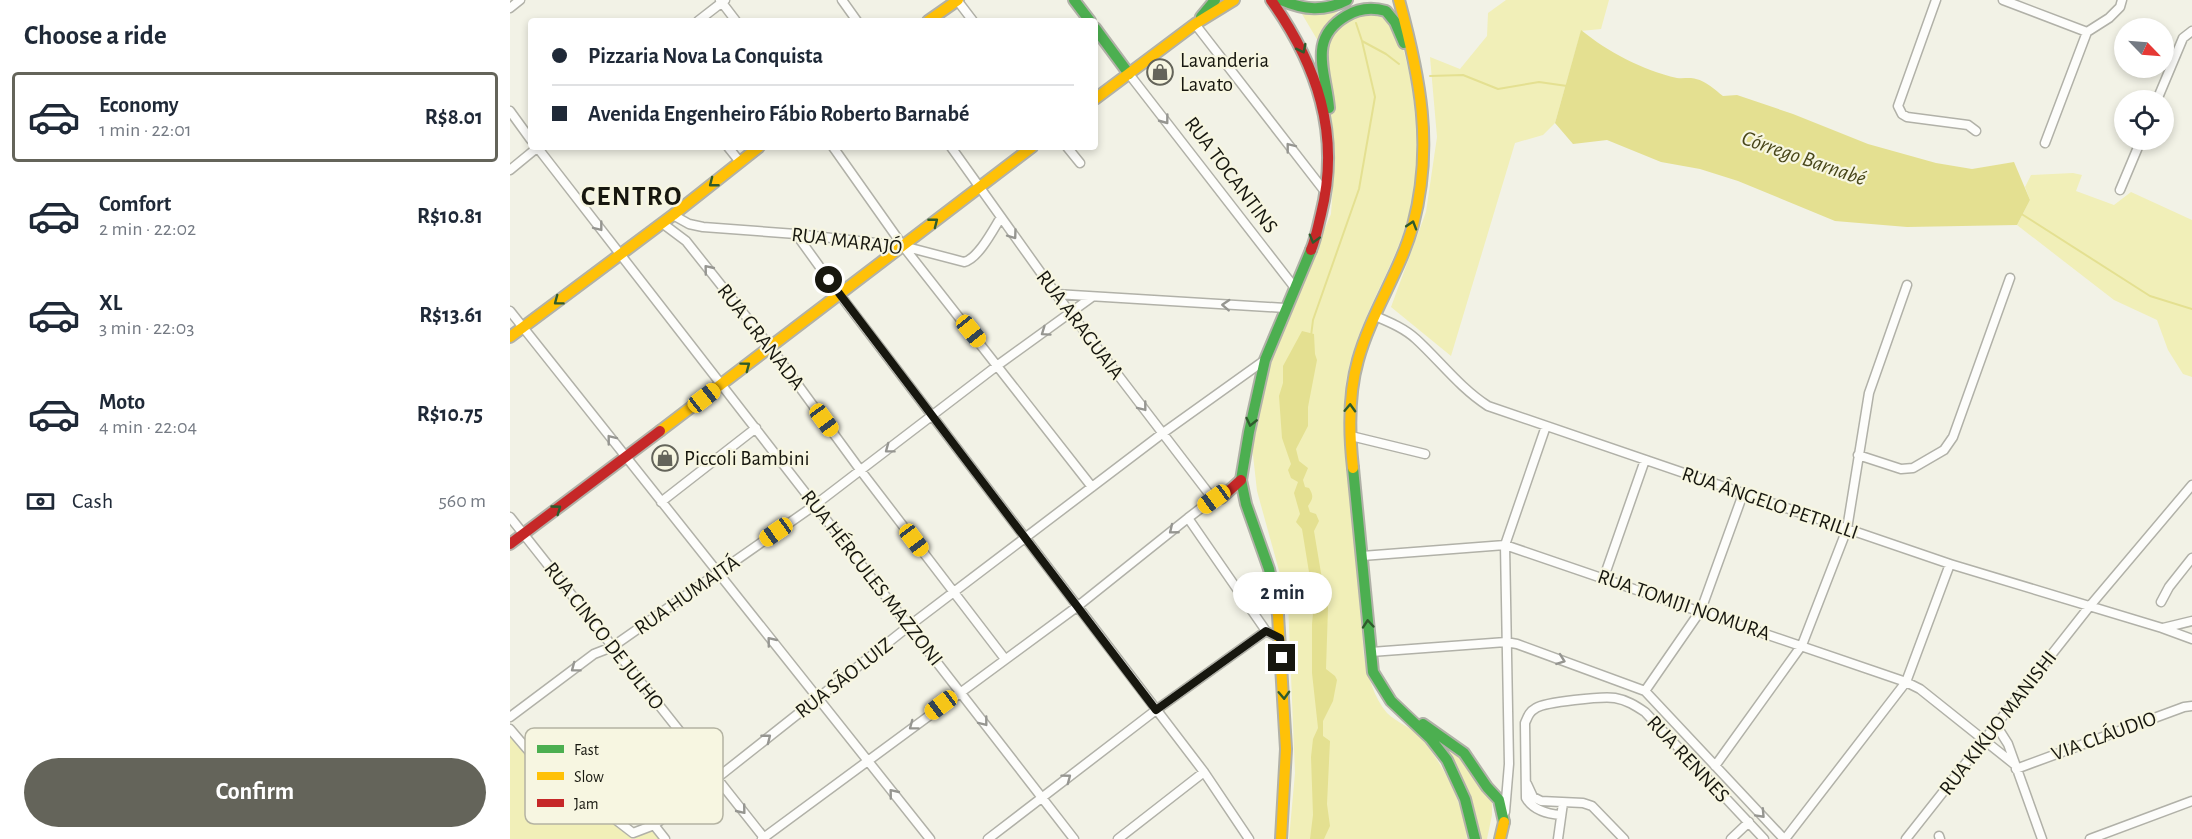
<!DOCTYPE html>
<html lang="en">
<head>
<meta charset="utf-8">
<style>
	body { margin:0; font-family:"Alegreya Sans",sans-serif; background:#f2f2f3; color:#1f2937; height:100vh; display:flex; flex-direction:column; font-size:22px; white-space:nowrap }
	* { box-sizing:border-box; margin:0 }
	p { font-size:20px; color:#747a83 }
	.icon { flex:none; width:33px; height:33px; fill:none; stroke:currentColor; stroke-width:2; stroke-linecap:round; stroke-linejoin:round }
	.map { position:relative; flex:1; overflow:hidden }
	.details { display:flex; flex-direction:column; background:#fff; width:510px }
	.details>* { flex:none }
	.top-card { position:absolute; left:18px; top:18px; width:570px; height:132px; border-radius:6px; box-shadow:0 3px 9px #0003; display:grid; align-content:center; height:132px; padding:0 24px; background:#fff }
	.needle { width:39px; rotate:115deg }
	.controls { position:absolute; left:1604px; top:18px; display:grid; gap:12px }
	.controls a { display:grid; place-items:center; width:60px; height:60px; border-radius:50%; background:#fff; box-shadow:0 3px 9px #0003; font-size:30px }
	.end { position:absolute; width:27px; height:27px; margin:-14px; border:8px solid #17170f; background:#fff; box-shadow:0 0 0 3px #fff }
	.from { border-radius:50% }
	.bubble { position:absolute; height:42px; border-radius:21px; background:#fff; box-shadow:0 3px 9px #0003; font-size:20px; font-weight:600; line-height:42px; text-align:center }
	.car { position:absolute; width:18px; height:36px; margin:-18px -9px; border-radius:8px; box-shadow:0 0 4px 2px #0007; background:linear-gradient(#f5c518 24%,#345 0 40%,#f5c518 0 76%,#345 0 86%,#f5c518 0) }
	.top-card b { display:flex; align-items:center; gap:21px; height:57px; font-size:22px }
	.top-card b+b { border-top:2px solid #e0e1e3 }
	.top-card i { width:15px; height:15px; background:#1f2937 }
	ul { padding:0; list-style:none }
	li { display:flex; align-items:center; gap:18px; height:90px; margin:0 12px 9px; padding:0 12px; border:3px solid transparent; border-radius:6px }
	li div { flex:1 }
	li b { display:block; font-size:22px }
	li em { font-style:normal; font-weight:600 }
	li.selected { border-color:#64645a }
	li>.icon { width:54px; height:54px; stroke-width:1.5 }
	h2 { padding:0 24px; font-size:27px; line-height:72px }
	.pay { display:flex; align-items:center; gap:15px; height:66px; padding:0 24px; font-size:22px }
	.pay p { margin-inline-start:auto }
	.button { display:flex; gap:12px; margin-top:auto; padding:12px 24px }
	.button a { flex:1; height:69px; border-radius:36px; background:#64645a; color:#fff; font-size:24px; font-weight:600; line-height:69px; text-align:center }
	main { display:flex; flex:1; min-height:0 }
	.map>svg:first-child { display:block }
	.green { fill:#f1efb8 }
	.water { fill:#e4e091 }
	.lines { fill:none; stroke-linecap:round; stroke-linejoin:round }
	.stream { stroke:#e4e091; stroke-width:2 }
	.street-casing { stroke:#b1b1a8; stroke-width:11 }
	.fast-casing { stroke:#b1b1a8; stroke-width:14 }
	.slow-casing { stroke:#b1b1a8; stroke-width:14 }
	.jam-casing { stroke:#b1b1a8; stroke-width:14 }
	.street { stroke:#fdfdfb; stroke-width:8 }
	.fast { stroke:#4caf50; stroke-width:10 }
	.slow { stroke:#ffc107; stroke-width:10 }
	.jam { stroke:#c62828; stroke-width:10 }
	.oneway { stroke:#2f5b2c }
	.oneway2 { stroke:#969691 }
	.route { stroke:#17170f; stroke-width:8 }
	.labels { text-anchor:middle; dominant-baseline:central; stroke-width:4.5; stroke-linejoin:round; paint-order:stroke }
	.poi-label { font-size:21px; fill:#17170f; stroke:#f7f6e1; text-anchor:start }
	.street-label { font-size:21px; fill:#17170f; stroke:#f7f6e1 }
	.water-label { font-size:22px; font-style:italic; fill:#484619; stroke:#f7f6e1 }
	.district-label { font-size:27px; font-weight:bold; letter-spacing:1.5px; fill:#17170f; stroke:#f7f6e1 }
	.key { fill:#f7f6e1; stroke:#b4b3a2; stroke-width:1.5 }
	.key-label { font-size:16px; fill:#17170f }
</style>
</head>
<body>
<main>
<section class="details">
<h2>Choose a ride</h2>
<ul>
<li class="selected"><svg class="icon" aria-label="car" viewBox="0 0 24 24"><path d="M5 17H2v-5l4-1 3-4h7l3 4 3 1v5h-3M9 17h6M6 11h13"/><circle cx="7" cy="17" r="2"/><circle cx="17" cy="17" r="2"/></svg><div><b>Economy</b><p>1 min · 22:01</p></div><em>R$8.01</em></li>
<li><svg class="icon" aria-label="car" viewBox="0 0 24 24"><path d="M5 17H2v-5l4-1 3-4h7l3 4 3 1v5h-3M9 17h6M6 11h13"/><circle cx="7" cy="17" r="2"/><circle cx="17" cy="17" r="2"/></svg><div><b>Comfort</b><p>2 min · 22:02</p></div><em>R$10.81</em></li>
<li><svg class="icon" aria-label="car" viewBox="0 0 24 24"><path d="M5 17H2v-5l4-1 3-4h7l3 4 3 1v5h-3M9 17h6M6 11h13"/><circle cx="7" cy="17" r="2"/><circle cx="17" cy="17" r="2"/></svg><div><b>XL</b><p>3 min · 22:03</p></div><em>R$13.61</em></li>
<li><svg class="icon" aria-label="car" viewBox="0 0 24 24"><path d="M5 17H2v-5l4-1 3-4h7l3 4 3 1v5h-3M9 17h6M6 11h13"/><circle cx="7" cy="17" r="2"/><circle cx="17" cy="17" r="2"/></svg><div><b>Moto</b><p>4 min · 22:04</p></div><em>R$10.75</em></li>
</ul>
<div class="pay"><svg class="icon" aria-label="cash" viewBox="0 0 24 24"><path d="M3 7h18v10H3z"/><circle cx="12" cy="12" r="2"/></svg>Cash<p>560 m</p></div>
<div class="button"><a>Confirm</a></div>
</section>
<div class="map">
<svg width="1682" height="839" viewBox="0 0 1682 839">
	<rect width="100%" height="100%" fill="#f2f2e6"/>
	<!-- green -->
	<path class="green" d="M996 0H1099L1091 29 1071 31 1045 123 1033 135 1005 143 941 356 881 307 916 212 927 137 920 57 950 69 977 36 978 13Z
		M861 9C888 26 894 47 900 77 909 124 910 189 893 234 874 286 841 334 835 390 832 426 837 463 840 499 845 552 850 605 854 657 858 676 864 698 877 713 887 723 902 727 911 738 932 762 955 806 957 839H779L785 773 778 603 747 491 742 446 752 393 771 330 821 214 825 154 816 64V42L830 21Z
		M829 10 811 31 808 41 792 14Z
		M1563 173 1572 175 1566 191 1604 205 1621 192 1682 220V377L1673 374 1658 350 1647 320 1604 300 1507 225 1520 200 1515 187 1521 175Z
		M0 737 41 777 123 839 144 829 151 839H0Z
		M927 737 948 752 982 803V815L977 839H969Z"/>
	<!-- water -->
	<path class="water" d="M1071 30C1098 52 1132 70 1167 78 1173 79 1180 77 1186 79 1196 81 1205 90 1213 96L1227 95 1283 114 1358 144 1426 163 1462 169 1504 162 1520 200 1507 225 1397 227 1325 221 1228 181 1190 169 1151 162 1097 140 1063 144 1045 123Z
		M792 331 804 334 805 354 807 360 798 407V426L786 449 789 461 798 468 793 480 795 487 799 488C804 496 803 499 798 506L800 512 806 514 809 521 804 531 814 591 818 608 816 669 825 676 827 680 823 701 813 721V736L820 741 817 804 820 826 814 839H800L803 815 801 757 803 739 808 728 802 673V624L804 603 792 529 786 522 790 514 784 493 788 482 781 478 778 470 781 464 772 438 769 396 773 383V366Z"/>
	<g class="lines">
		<!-- stream -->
		<path class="stream" d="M852 41 876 54 889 64
			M920 76 953 75 988 89 1029 82 1057 86
			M1510 213 1640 296 1682 309
			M801 336 803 320 849 189 865 97 852 41 846 23"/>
		<!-- street casing -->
		<g class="street-casing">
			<path id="street" d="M210 0 226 21
				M332 0 347 21
				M447 0 463 21
				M1426 0 1388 106 1392 114 1397 117 1458 125 1466 131
				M1493 0 1577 32
				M0 8 10 0
				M188 21 215 0
				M685 24 816 193
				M619 74 785 288
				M1647 100 1673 38 1682 31
				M0 111 21 140
				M1535 143 1577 32 1599 18 1610 7 1612 0
				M27 147 564 839
				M218 147 230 162
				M323 147 393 246 582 487
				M441 147 546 294 703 499
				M557 147 570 163
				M0 170 28 147
				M1610 190 1631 140
				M163 215 179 224 193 227 286 234 393 246 454 262C468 259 483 230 491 217
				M152 223 176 241 261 348 351 471 495 659
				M286 234 330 295 694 772 739 839
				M546 294 775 308
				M0 311 420 839
				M865 316C879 322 894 328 906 339 930 361 950 388 978 406L1440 564 1652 628 1682 639
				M841 436 915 454
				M1348 455 1391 469 1403 468 1434 450 1443 437 1500 278
				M151 502 246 428
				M0 517 255 839
				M678 518 756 631 770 638
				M852 556 995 545 1396 682 1410 689 1504 764
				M1094 577 1135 460
				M1651 602 1659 587 1682 558
				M1653 628 1682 621
				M861 652 996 642 1007 644 1135 691 1274 839
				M1135 691 1191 610 1233 494
				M0 717 84 654 102 647 305 505 488 365 582 297
				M1486 725 1498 744 1532 839
				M0 729 23 756 123 833 144 825 207 778 399 626 653 433 755 360
				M1205 766 1292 645 1337 529 1359 393 1397 285
				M1506 769 1674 707 1682 706
				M1017 784 1023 797 1031 801 1073 803 1082 806 1114 839
				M995 812 999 764 995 545 1036 426
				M1051 815C1037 814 1023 810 1016 798L1015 723C1018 716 1019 712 1026 708 1035 702 1093 696 1105 698 1117 700 1126 706 1135 712L1254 839
				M144 825 155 839
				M1429 836 1430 839
				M252 839 568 606 678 518 703 499 711 498
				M478 839 646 710 756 631
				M608 839 694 772
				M1048 839 1053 803
				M1221 839 1239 822
				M1275 839 1396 682 1440 564
				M1396 839 1579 607 1682 485
				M1580 839 1682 801"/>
		</g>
		<!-- fast casing -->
		<g class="fast-casing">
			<path id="fast" d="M564 0 580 21
				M771 0C794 10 814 12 837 0
				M691 17 705 0
				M585 28 619 74
				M819 108C816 72 797 39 836 16 849 8 862 7 876 11L885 22 894 43
				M843 468 863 672 881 701 920 738 937 760 955 799 965 839
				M763 588 759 569 736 504 731 480 739 432 755 360 801 250
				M913 724 954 753 977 787 989 800 994 822"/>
		</g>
		<!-- slow casing -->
		<g class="slow-casing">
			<path id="slow" d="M418 21 448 0
				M585 99 685 24 724 0
				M0 337 163 215 249 147
				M150 431 522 147
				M843 468C839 432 838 395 848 360 861 313 890 272 903 225 924 146 910 77 889 0
				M763 588 768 615 776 749 771 839
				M990 839 994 822"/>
		</g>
		<!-- jam casing -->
		<g class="jam-casing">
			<path id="jam" d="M761 0C807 65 831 134 811 214 808 226 806 238 801 250
				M711 498 731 480
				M0 544 150 431"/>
		</g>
		<!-- street -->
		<use href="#street" class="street"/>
		<!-- fast -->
		<use href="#fast" class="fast"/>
		<!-- slow -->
		<use href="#slow" class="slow"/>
		<!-- jam -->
		<use href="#jam" class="jam"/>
	</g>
	<!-- one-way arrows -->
	<defs><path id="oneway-chevron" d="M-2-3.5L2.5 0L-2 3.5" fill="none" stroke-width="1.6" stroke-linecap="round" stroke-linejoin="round" transform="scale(1.5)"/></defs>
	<g class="oneway">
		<use href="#oneway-chevron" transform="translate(792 49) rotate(63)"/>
		<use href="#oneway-chevron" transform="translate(203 183) rotate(142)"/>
		<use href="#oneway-chevron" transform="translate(424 222) rotate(-38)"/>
		<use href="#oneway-chevron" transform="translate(902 225) rotate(-73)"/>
		<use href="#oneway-chevron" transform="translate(804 239) rotate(106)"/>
		<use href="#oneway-chevron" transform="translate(48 301) rotate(143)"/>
		<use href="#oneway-chevron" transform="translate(236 366) rotate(-37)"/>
		<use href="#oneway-chevron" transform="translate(840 408) rotate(-88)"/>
		<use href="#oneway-chevron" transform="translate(741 422) rotate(103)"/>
		<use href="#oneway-chevron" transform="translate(47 509) rotate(-36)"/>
		<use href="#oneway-chevron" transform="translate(858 624) rotate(-95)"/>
		<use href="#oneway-chevron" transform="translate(774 695) rotate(88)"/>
	</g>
	<g class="oneway2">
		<use href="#oneway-chevron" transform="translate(655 120) rotate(53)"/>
		<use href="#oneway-chevron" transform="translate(780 147) rotate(-128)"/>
		<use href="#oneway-chevron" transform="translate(89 227) rotate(52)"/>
		<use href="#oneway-chevron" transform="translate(503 235) rotate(54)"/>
		<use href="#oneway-chevron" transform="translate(198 269) rotate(-129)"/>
		<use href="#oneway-chevron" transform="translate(716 305) rotate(-177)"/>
		<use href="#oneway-chevron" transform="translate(535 332) rotate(145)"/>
		<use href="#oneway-chevron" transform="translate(633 407) rotate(52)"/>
		<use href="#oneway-chevron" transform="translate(101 439) rotate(-128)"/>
		<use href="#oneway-chevron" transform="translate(379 449) rotate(143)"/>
		<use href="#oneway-chevron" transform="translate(663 530) rotate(141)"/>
		<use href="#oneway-chevron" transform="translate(261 641) rotate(-129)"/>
		<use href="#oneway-chevron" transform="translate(1051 660) rotate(20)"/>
		<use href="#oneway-chevron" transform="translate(65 668) rotate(143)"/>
		<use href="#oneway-chevron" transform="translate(474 722) rotate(52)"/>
		<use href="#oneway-chevron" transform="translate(403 726) rotate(143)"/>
		<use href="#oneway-chevron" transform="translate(257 738) rotate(-38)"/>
		<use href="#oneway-chevron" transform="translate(557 778) rotate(-37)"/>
		<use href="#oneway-chevron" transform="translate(383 793) rotate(-129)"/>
		<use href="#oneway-chevron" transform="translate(232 810) rotate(51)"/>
		<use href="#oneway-chevron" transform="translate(1251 814) rotate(47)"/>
	</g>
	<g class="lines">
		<!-- route -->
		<path class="route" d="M319 280 646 710 756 631 770 638 772 658"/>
	</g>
	<!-- icons -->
	<defs>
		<g id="shop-ring" transform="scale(1.35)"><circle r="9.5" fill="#f7f6e1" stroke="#64645a" stroke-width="1.5"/><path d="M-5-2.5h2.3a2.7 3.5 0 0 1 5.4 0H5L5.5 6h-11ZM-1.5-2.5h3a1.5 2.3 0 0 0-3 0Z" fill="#64645a"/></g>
	</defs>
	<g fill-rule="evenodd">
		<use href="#shop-ring" x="650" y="72"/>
		<use href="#shop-ring" x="155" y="458"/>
	</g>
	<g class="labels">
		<!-- poi labels -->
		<g class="poi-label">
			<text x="670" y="60">Lavanderia<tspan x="670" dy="24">Lavato</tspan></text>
			<text x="174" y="458">Piccoli Bambini</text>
		</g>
		<!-- street labels -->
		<g class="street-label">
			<text transform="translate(721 175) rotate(53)">RUA TOCANTINS</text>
			<text transform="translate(337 241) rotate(7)">RUA MARAJÓ</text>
			<text transform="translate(570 325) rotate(53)">RUA ARAGUAIA</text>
			<text transform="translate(251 337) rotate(52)">RUA GRANADA</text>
			<text transform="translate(1260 503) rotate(19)">RUA ÂNGELO PETRILLI</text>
			<text transform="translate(362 578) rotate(52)">RUA HÉRCULES MAZZONI</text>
			<text transform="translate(177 595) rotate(-35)">RUA HUMAITÁ</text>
			<text transform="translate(1174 605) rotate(19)">RUA TOMIJI NOMURA</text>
			<text transform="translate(94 636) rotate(52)">RUA CINCO DE JULHO</text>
			<text transform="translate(334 678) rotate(-38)">RUA SÃO LUIZ</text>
			<text transform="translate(1488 723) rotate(-52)">RUA KIKUO MANISHI</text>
			<text transform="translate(1594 736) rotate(-20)">VIA CLÁUDIO</text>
			<text transform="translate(1178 759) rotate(47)">RUA RENNES</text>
		</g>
		<!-- water labels -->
		<g class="water-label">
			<text transform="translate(1294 158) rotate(19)">Córrego Barnabé</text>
		</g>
		<!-- district labels -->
		<g class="district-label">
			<text x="122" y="196">CENTRO</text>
		</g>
	</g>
	<!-- legend -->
	<rect x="15" y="728" width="198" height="96" rx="9" class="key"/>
	<rect x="27" y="745" width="27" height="8" fill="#4caf50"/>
	<rect x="27" y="772" width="27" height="8" fill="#ffc107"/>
	<rect x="27" y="799" width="27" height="8" fill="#c62828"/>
	<g class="key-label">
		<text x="64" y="755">Fast</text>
		<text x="64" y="782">Slow</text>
		<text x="64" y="809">Jam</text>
	</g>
</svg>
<div class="controls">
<a><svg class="needle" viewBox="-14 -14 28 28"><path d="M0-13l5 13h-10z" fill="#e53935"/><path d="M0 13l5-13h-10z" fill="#747a83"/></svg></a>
<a><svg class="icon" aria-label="locate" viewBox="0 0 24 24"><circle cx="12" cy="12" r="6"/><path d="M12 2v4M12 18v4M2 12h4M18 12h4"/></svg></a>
</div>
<i class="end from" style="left:319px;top:280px"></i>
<i class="end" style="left:772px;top:658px"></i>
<div class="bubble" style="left:723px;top:572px;width:99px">2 min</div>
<i class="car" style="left:461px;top:331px;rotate:141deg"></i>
<i class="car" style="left:194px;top:398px;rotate:52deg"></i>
<i class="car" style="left:314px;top:420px;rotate:144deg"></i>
<i class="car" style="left:704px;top:499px;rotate:234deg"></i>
<i class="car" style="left:266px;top:532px;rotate:235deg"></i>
<i class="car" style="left:404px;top:540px;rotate:143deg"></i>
<i class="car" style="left:431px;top:705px;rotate:233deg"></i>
<div class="top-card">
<b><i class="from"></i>Pizzaria Nova La Conquista</b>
<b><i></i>Avenida Engenheiro Fábio Roberto Barnabé</b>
</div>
</div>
</main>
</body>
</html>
